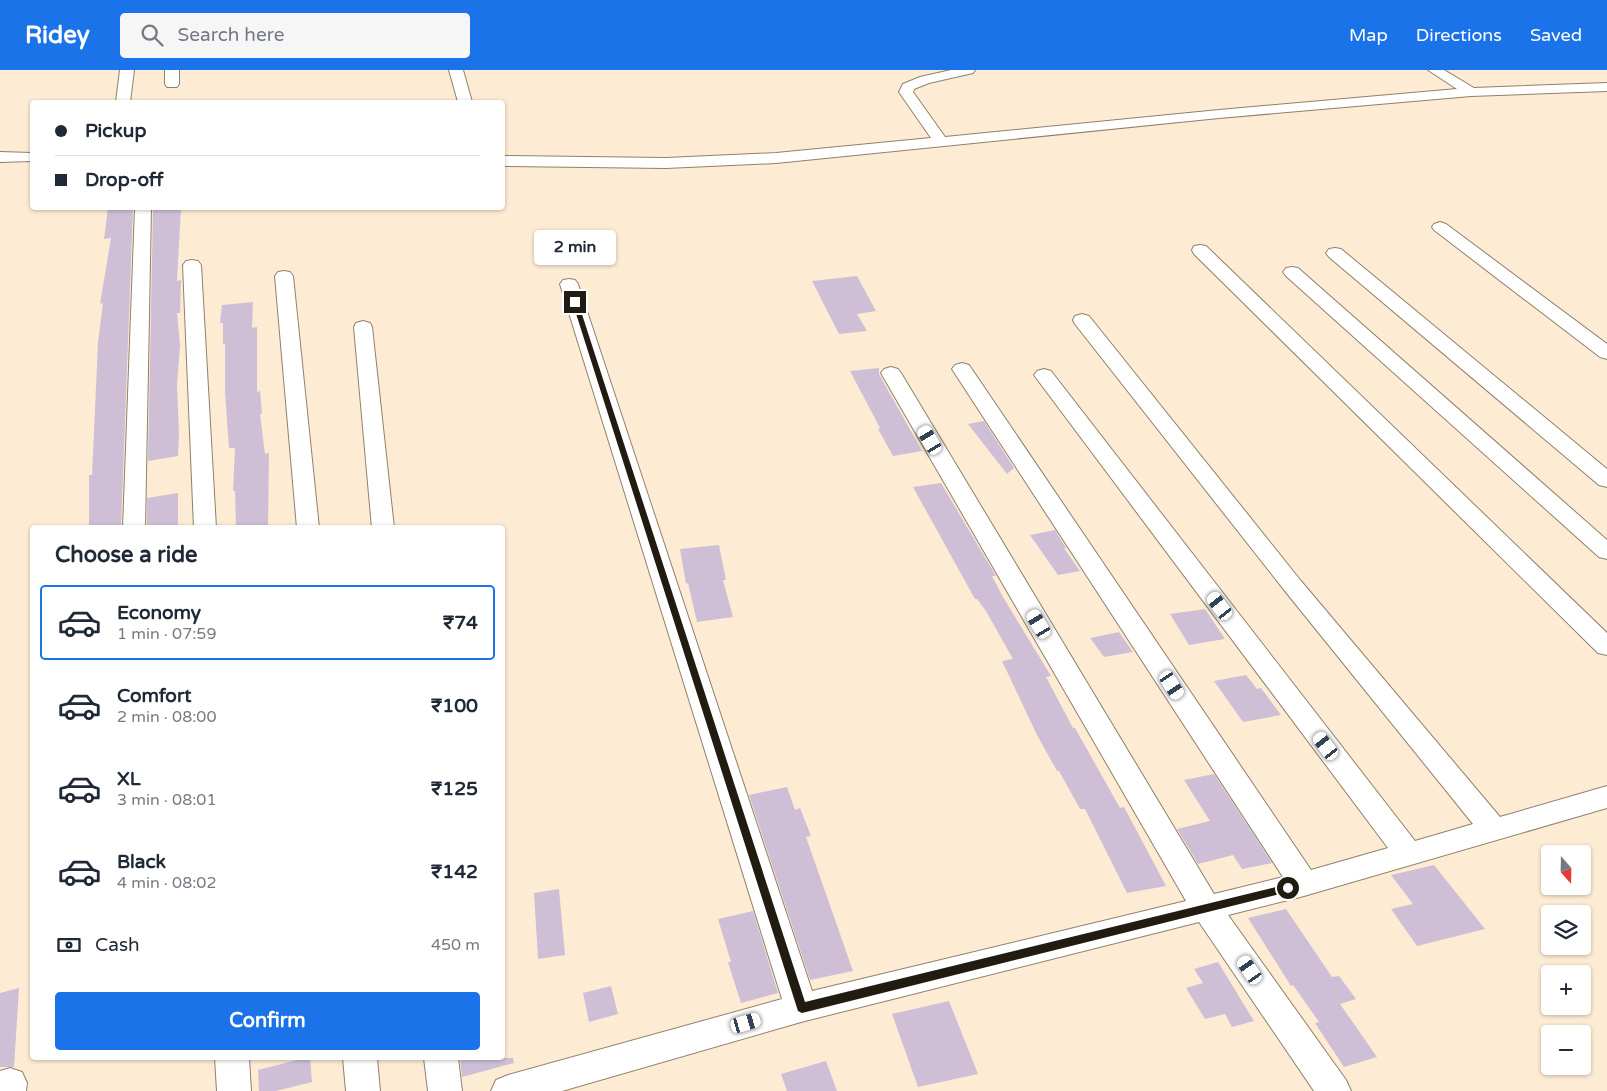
<!DOCTYPE html>
<html lang="en">
<head>
<meta charset="utf-8">
<style>
	body { margin:0; font-family:"Varela Round",sans-serif; background:#f6f6f7; color:#1f2937; height:100vh; display:flex; flex-direction:column; font-size:19px; white-space:nowrap }
	* { box-sizing:border-box; margin:0 }
	p { font-size:16px; color:#747a83 }
	.icon { flex:none; width:28px; height:28px; fill:none; stroke:currentColor; stroke-width:2; stroke-linecap:round; stroke-linejoin:round }
	.map { position:relative; flex:1; overflow:hidden }
	.side { position:absolute; left:30px; top:455px; width:475px; height:535px; display:flex; flex-direction:column; background:#fff; border-radius:5px; box-shadow:0 1px 4px #0004 }
	.side>* { flex:none }
	.top-card { position:absolute; left:30px; top:30px; width:475px; height:110px; border-radius:5px; box-shadow:0 1px 4px #0004; display:grid; align-content:center; height:110px; padding:0 25px; background:#fff }
	.needle { width:32px; rotate:160deg }
	.tools { position:absolute; left:1541px; top:775px; display:grid; gap:10px }
	.tools a { display:grid; place-items:center; width:50px; height:50px; border-radius:5px; background:#fff; box-shadow:0 1px 4px #0004; font-size:25px }
	.end { position:absolute; width:22px; height:22px; margin:-11px; border:6px solid #211b12; background:#fff; box-shadow:0 0 0 2px #fff }
	.from { border-radius:50% }
	.bubble { position:absolute; height:35px; border-radius:5px; background:#fff; box-shadow:0 1px 4px #0004; font-size:16px; font-weight:800; line-height:35px; text-align:center }
	.car { position:absolute; width:15px; height:30px; margin:-15px -8px; border-radius:6px; box-shadow:0 0 4px 1px #0007; background:linear-gradient(#fff 24%,#345 0 40%,#fff 0 76%,#345 0 86%,#fff 0) }
	.top-card b { display:flex; align-items:center; gap:18px; height:48px; font-size:19px }
	.top-card b+b { border-top:1px solid #e0e1e3 }
	.top-card i { width:12px; height:12px; background:#1f2937 }
	ul { padding:0; list-style:none }
	li { display:flex; align-items:center; gap:15px; height:75px; margin:0 10px 8px; padding:0 15px; border:2px solid transparent; border-radius:5px }
	li div { flex:1 }
	li b { display:block; font-size:19px }
	li em { font-style:normal; font-weight:800 }
	li.active { border-color:#1a73e8 }
	li>.icon { width:45px; height:45px; stroke-width:1.5 }
	h2 { padding:0 25px; font-size:22px; line-height:60px }
	.pay { display:flex; align-items:center; gap:12px; height:55px; padding:0 25px; font-size:19px }
	.pay p { margin-inline-start:auto }
	.action { display:flex; gap:10px; margin-top:auto; padding:10px 25px }
	.action a { flex:1; height:58px; border-radius:5px; background:#1a73e8; color:#fff; font-size:20px; font-weight:800; line-height:58px; text-align:center }
	header { display:flex; align-items:center; gap:30px; box-sizing:border-box; height:70px; padding:0 25px; background:#1a73e8; color:#fff }
	header strong { font-size:24px }
	nav { display:flex; gap:28px; margin-inline-start:auto; font-size:18px }
	.search { width:350px; height:45px; background:#f6f6f7; display:flex; align-items:center; gap:12px; box-sizing:border-box; padding:0 18px; border-radius:5px; color:#747a83; font-size:19px }
	.map>svg:first-child { display:block }
	.building { fill:#cebfd7 }
	.lines { fill:none; stroke-linecap:round; stroke-linejoin:round }
	.street-casing { stroke:#90806b; stroke-width:2 }
	.street { fill:#fff; fill-rule:evenodd }
	.route { fill:#211b12 }
</style>
</head>
<body>
<header>
<strong>Ridey</strong>
<div class="search"><svg class="icon" aria-label="search" viewBox="0 0 24 24"><circle cx="10" cy="10" r="6"/><path d="M15 15l6 6"/></svg>Search here</div>
<nav><a>Map</a><a>Directions</a><a>Saved</a></nav>
</header>
<div class="map">
<svg width="1607" height="1021" viewBox="0 0 1607 1021">
	<rect width="100%" height="100%" fill="#fdebd3"/>
	<!-- building -->
	<path class="building" d="M108 138H133L121 458H89V405H92L98 272 103 233 100 234 111 168 104 169Z
		M153 138H181L177 211 181 210 180 243H177L180 275 177 314 179 365 178 386 148 391Z
		M857 206 876 241 857 244 867 261 839 264 812 211Z
		M253 232 252 258 257 257V322L260 321 262 344H260L265 384 269 383 268 458H236L235 421H233L235 378H229L225 322V274H223V253H220L222 235Z
		M879 298V304L922 381 893 386 878 359 880 358 850 301Z
		M984 351 1014 398 1007 404 968 354Z
		M941 413 996 506H992L1003 527 1051 606 1046 607 1073 658H1075L1120 738 1124 737 1166 816 1127 823 1085 739H1080L1059 701H1057L1037 665 1002 591 1013 589 986 541 977 529H975L913 417Z
		M178 423V458H147V428Z
		M1055 460 1066 478H1064L1080 501 1058 505 1030 465Z
		M719 475 726 510H723L733 547 697 552 688 513 686 514 680 479Z
		M1205 539 1225 569 1189 575 1170 544Z
		M1119 562 1133 582 1104 587 1090 568Z
		M1246 605 1257 619 1261 618 1281 645 1243 652 1214 611Z
		M1214 704 1272 793 1242 799 1233 785 1198 794 1177 759 1210 751 1184 710Z
		M787 717 795 740 800 738 811 766 806 767 853 901 810 910 749 725Z
		M1434 795 1485 859 1417 876 1391 839 1413 834 1391 805Z
		M559 819 565 885 538 889 534 823Z
		M1286 839 1332 907 1339 906 1356 929 1340 934 1377 987 1344 997 1315 953 1319 952 1293 915 1291 916 1248 848Z
		M753 841 778 923 741 933 728 892H731L718 849Z
		M1218 892 1254 951 1232 957 1225 944 1205 949 1186 918 1203 913 1194 899Z
		M611 916 618 944 589 952 583 923Z
		M19 918 14 997H0V923Z
		M949 931 978 1004 918 1017 892 944Z
		M305 988H310L312 1012 276 1021H259L258 1000Z
		M460 988H513L514 993 462 1007Z
		M826 991 837 1021H787L781 1004Z"/>
	<g class="lines">
		<!-- street casing -->
		<g class="street-casing">
			<path id="street" d="M120 0H134L130 32H116Z
				M165 0H179V14L177 17H167L165 14Z
				M449 0H463L472 32H458Z
				M951 0H975L973 3 929 13 914 19 913 22 945 67 1219 40 1457 19 1428 0H1444L1474 18 1607 13V21L1471 26 1219 48 776 93 666 98 502 96V86L666 88 776 83 931 68 899 22 903 14 920 7Z
				M0 82 32 83V91L0 92Z
				M135 138H151L145 458H123Z
				M1440 152 1446 154 1607 274V289L1600 287 1434 160 1432 157 1434 154Z
				M1200 175 1206 176 1607 563V585L1598 583 1194 184 1192 180 1194 176Z
				M1335 178 1341 179 1607 399V417L1599 415 1329 187 1326 183 1329 179Z
				M192 190 198 191 201 195 216 458H194L183 195 186 191Z
				M1292 197 1298 198 1607 470V489L1599 487 1286 206 1283 202 1286 198Z
				M284 201 290 202 293 206 319 458H297L275 206 278 202Z
				M569 209 575 210 578 214 812 921 1186 831 881 303 884 299 891 297 898 299 901 303 1214 824 1283 807 952 299 955 295 962 293 969 295 1311 800 1388 778 1037 309 1034 305 1037 301 1044 299 1051 301 1415 771 1473 754 1285 521 1075 254 1073 250 1075 246 1082 244 1089 246 1301 511 1500 747 1607 716V738L1304 826 1228 845 1346 1010 1351 1021H1314L1199 852 801 952 562 1021H491L496 1010 508 1005 782 929 560 214 563 210Z
				M363 251 370 253 372 257 394 458H372L354 257 356 253Z
				M215 988H249L251 1021H217Z
				M343 988H377L380 1021H346Z
				M424 988H458L462 1021H428Z
				M10 998 22 1002 27 1013 26 1021H0V1001Z"/>
		</g>
		<!-- street -->
		<use href="#street" class="street"/>
	</g>
	<!-- route -->
	<path class="route" d="M572 231 578 232 805 932 1288 814 1293 818 1292 821 802 943 798 941Z"/>
</svg>
<div class="tools">
<a><svg class="needle" viewBox="-14 -14 28 28"><path d="M0-13l5 13h-10z" fill="#e53935"/><path d="M0 13l5-13h-10z" fill="#747a83"/></svg></a>
<a><svg class="icon" aria-label="layers" viewBox="0 0 24 24"><path d="M12 4l9 5-9 5-9-5zM3 14l9 5 9-5"/></svg></a>
<a>+</a>
<a>−</a>
</div>
<i class="end from" style="left:1288px;top:818px"></i>
<i class="end" style="left:575px;top:232px"></i>
<div class="bubble" style="left:534px;top:160px;width:82px">2 min</div>
<i class="car" style="left:930px;top:370px;rotate:329deg"></i>
<i class="car" style="left:1220px;top:536px;rotate:323deg"></i>
<i class="car" style="left:1039px;top:554px;rotate:329deg"></i>
<i class="car" style="left:1172px;top:615px;rotate:147deg"></i>
<i class="car" style="left:1326px;top:676px;rotate:323deg"></i>
<i class="car" style="left:1250px;top:900px;rotate:325deg"></i>
<i class="car" style="left:746px;top:953px;rotate:74deg"></i>
<div class="top-card">
<b><i class="from"></i>Pickup</b>
<b><i></i>Drop-off</b>
</div>
<section class="side">
<h2>Choose a ride</h2>
<ul>
<li class="active"><svg class="icon" aria-label="car" viewBox="0 0 24 24"><path d="M5 17H2v-5l4-1 3-4h7l3 4 3 1v5h-3M9 17h6M6 11h13"/><circle cx="7" cy="17" r="2"/><circle cx="17" cy="17" r="2"/></svg><div><b>Economy</b><p>1 min · 07:59</p></div><em>₹74</em></li>
<li><svg class="icon" aria-label="car" viewBox="0 0 24 24"><path d="M5 17H2v-5l4-1 3-4h7l3 4 3 1v5h-3M9 17h6M6 11h13"/><circle cx="7" cy="17" r="2"/><circle cx="17" cy="17" r="2"/></svg><div><b>Comfort</b><p>2 min · 08:00</p></div><em>₹100</em></li>
<li><svg class="icon" aria-label="car" viewBox="0 0 24 24"><path d="M5 17H2v-5l4-1 3-4h7l3 4 3 1v5h-3M9 17h6M6 11h13"/><circle cx="7" cy="17" r="2"/><circle cx="17" cy="17" r="2"/></svg><div><b>XL</b><p>3 min · 08:01</p></div><em>₹125</em></li>
<li><svg class="icon" aria-label="car" viewBox="0 0 24 24"><path d="M5 17H2v-5l4-1 3-4h7l3 4 3 1v5h-3M9 17h6M6 11h13"/><circle cx="7" cy="17" r="2"/><circle cx="17" cy="17" r="2"/></svg><div><b>Black</b><p>4 min · 08:02</p></div><em>₹142</em></li>
</ul>
<div class="pay"><svg class="icon" aria-label="cash" viewBox="0 0 24 24"><path d="M3 7h18v10H3z"/><circle cx="12" cy="12" r="2"/></svg>Cash<p>450 m</p></div>
<div class="action"><a>Confirm</a></div>
</section>
</div>
</body>
</html>
